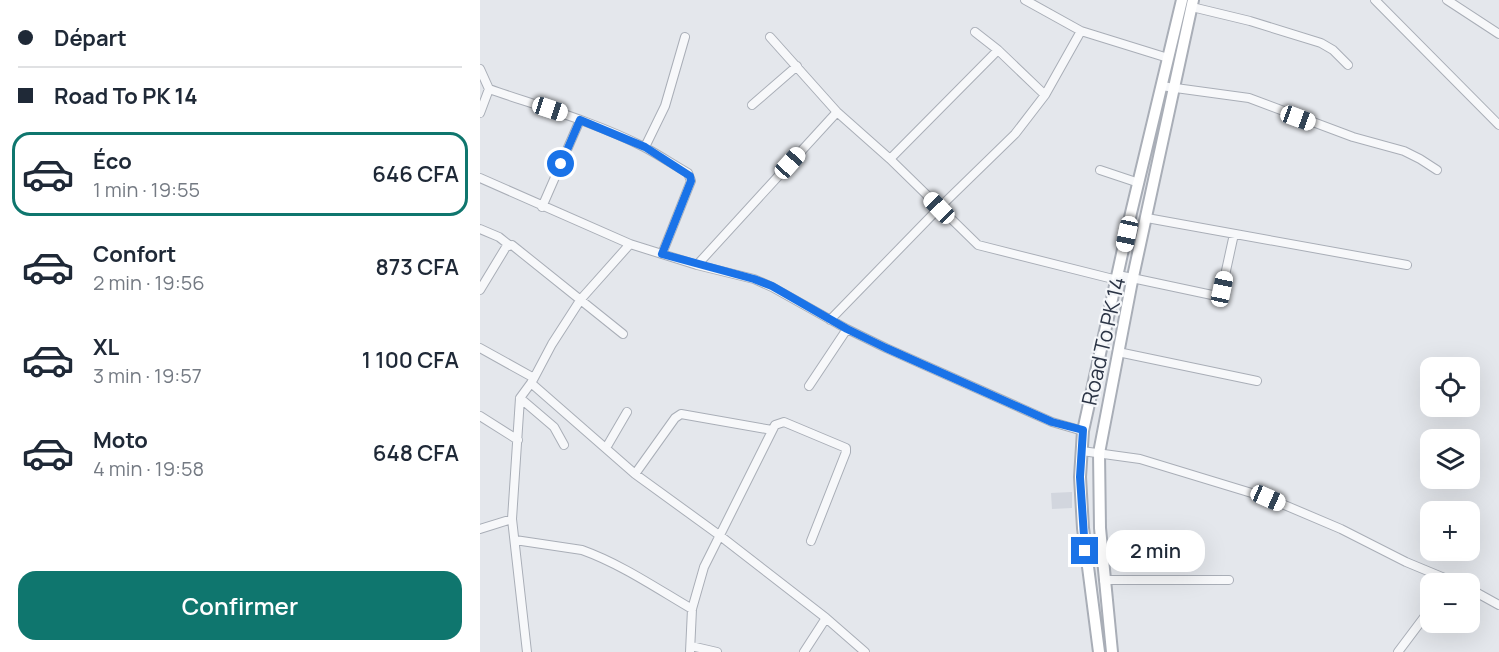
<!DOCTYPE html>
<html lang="fr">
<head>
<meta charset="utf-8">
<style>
	body { margin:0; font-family:Manrope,sans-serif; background:#f6f6f7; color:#1f2937; height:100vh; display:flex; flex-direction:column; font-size:22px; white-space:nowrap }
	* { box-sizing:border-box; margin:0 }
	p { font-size:20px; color:#747a83 }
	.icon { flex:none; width:33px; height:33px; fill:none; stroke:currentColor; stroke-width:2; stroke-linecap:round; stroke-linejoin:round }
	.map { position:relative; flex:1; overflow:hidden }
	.panel { display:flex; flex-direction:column; background:#fff; width:480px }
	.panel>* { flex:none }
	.banner { display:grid; align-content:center; height:132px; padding:0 18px; background:#fff }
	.fabs { position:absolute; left:940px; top:357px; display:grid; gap:12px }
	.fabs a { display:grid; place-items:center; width:60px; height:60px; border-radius:12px; background:#fff; box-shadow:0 6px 24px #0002; font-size:30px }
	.end { position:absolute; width:27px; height:27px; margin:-14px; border:8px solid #1a73e8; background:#fff; box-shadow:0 0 0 3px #fff }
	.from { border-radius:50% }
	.bubble { position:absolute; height:42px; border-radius:18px; background:#fff; box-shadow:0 6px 24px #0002; font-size:20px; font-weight:600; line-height:42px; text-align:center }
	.car { position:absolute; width:18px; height:36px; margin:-18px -9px; border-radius:8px; box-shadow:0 0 4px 2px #0007; background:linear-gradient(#fff 24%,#345 0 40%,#fff 0 76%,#345 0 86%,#fff 0) }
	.banner b { display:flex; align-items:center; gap:21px; height:57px; font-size:22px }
	.banner b+b { border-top:2px solid #e0e1e3 }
	.banner i { width:15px; height:15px; background:#1f2937 }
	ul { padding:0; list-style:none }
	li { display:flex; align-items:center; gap:18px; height:84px; margin:0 12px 9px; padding:0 6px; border:3px solid transparent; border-radius:18px }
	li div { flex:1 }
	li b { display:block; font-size:22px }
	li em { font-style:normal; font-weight:600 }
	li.on { border-color:#0f766e }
	li>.icon { width:54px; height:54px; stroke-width:1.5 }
	.cta { display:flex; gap:12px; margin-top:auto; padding:12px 18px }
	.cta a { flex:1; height:69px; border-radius:18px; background:#0f766e; color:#fff; font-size:24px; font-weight:600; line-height:69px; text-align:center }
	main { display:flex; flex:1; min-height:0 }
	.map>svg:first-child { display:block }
	.built { fill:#d2d6de }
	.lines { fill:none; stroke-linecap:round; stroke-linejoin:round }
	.street-casing { stroke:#a9aeb7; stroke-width:10 }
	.secondary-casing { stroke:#a9aeb7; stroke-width:14 }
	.street { stroke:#f7f8fa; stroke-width:8 }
	.secondary { stroke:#fff; stroke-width:10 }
	.route { stroke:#1a73e8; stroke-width:8 }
	.labels { text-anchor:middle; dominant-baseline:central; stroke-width:4.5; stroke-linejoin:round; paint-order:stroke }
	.street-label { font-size:21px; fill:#2b3445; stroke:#f4f6f9 }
</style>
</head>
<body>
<main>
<section class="panel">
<div class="banner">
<b><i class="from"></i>Départ</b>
<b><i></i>Road To PK 14</b>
</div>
<ul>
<li class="on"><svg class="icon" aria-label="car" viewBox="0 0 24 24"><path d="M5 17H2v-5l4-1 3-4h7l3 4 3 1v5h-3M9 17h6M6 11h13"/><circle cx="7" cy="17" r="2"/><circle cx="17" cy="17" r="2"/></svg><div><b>Éco</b><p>1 min · 19:55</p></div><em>646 CFA</em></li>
<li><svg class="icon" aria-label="car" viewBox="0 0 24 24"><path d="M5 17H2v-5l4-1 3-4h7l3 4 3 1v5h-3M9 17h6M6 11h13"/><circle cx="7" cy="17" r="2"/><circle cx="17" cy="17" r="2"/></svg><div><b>Confort</b><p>2 min · 19:56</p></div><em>873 CFA</em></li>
<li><svg class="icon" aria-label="car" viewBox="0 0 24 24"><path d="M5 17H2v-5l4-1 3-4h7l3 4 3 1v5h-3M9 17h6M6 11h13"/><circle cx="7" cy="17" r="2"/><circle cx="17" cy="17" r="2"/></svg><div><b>XL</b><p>3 min · 19:57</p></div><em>1 100 CFA</em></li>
<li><svg class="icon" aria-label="car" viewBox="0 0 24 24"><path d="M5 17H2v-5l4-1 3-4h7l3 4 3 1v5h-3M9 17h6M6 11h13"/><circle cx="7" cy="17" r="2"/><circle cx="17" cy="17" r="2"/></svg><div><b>Moto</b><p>4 min · 19:58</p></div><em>648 CFA</em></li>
</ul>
<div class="cta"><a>Confirmer</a></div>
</section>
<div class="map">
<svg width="1019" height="652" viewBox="0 0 1019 652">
	<rect width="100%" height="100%" fill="#e4e7ec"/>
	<!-- built -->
	<path class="built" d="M592 492V508L572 509 571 493Z"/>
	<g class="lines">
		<!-- street casing -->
		<g class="street-casing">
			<path id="street" d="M545 0 601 31 688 58
				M895 0 1019 125
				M967 0 1019 34
				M712 7 770 21 841 43 853 50 868 65
				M495 32 518 50 565 95
				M290 37 357 112 410 159 498 245 637 280
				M0 69 9 89 0 113
				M681 86 769 98 873 137 924 151 940 159 957 170
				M9 89C61 107 115 122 164 147 179 155 194 165 208 173L211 181 182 254
				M272 105 317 66
				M165 147 185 106 205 37
				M410 159 518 50
				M620 170 659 183
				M0 178 150 244
				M62 207 100 120
				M667 218 927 265
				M0 229 19 237 29 245
				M217 265 357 112
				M638 275 732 295 738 294 742 289 754 234
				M0 290 26 247 32 245 143 334
				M350 320 459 208 535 134 565 95 601 31
				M0 348 54 378 51 383 155 474 239 535 346 618 385 652
				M638 352 777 381
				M54 378 72 344 101 299 150 244 217 265 274 279 292 287 367 329 406 348 572 422 603 431
				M329 386 367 329
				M40 398 74 427 84 445
				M0 416 38 440
				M126 448 147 412
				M602 451 660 459 788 498 861 529 926 562 979 584
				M155 474 195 418 201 414 292 430
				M0 529 32 519
				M35 540 102 550C141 564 176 588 212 609
				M624 580H749
				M990 589 1019 605
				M211 646 237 652
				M47 652 32 519 40 398 51 383
				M210 652 212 609 224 567 295 425 304 422 366 448V452L331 541
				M324 652 346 618
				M918 652 951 608"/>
		</g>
		<!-- secondary casing -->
		<g class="secondary-casing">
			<path id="secondary" d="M619 652 603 528 600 477 603 431 651 213 702 0
				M632 652 620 528 619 453 651 286 713 0"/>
		</g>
		<!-- street -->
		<use href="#street" class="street"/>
		<!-- secondary -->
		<use href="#secondary" class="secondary"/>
	</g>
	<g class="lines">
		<!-- route -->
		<path class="route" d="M81 164 100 120 165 147 210 176 211 181 182 254 274 279 292 286 367 329 406 348 572 422 603 430 600 477 605 551"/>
	</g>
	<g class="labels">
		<!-- street labels -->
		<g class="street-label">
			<text transform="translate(623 341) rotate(-77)">Road To PK 14</text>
		</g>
	</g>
</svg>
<div class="fabs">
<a><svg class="icon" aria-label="locate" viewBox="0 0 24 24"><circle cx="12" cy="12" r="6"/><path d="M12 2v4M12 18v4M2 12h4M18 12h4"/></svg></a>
<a><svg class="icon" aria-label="layers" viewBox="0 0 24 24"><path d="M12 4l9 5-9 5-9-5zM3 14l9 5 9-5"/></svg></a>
<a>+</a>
<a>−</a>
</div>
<i class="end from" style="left:81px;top:164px"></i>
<i class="end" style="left:605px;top:551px"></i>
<div class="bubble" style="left:626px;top:530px;width:99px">2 min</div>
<i class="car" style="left:70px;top:109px;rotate:108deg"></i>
<i class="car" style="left:818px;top:118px;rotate:110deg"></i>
<i class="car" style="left:310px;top:163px;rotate:42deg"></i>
<i class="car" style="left:459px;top:208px;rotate:316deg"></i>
<i class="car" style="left:647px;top:234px;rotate:192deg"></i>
<i class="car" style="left:742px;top:289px;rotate:12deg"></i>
<i class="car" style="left:788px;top:498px;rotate:114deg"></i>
</div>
</main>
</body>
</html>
